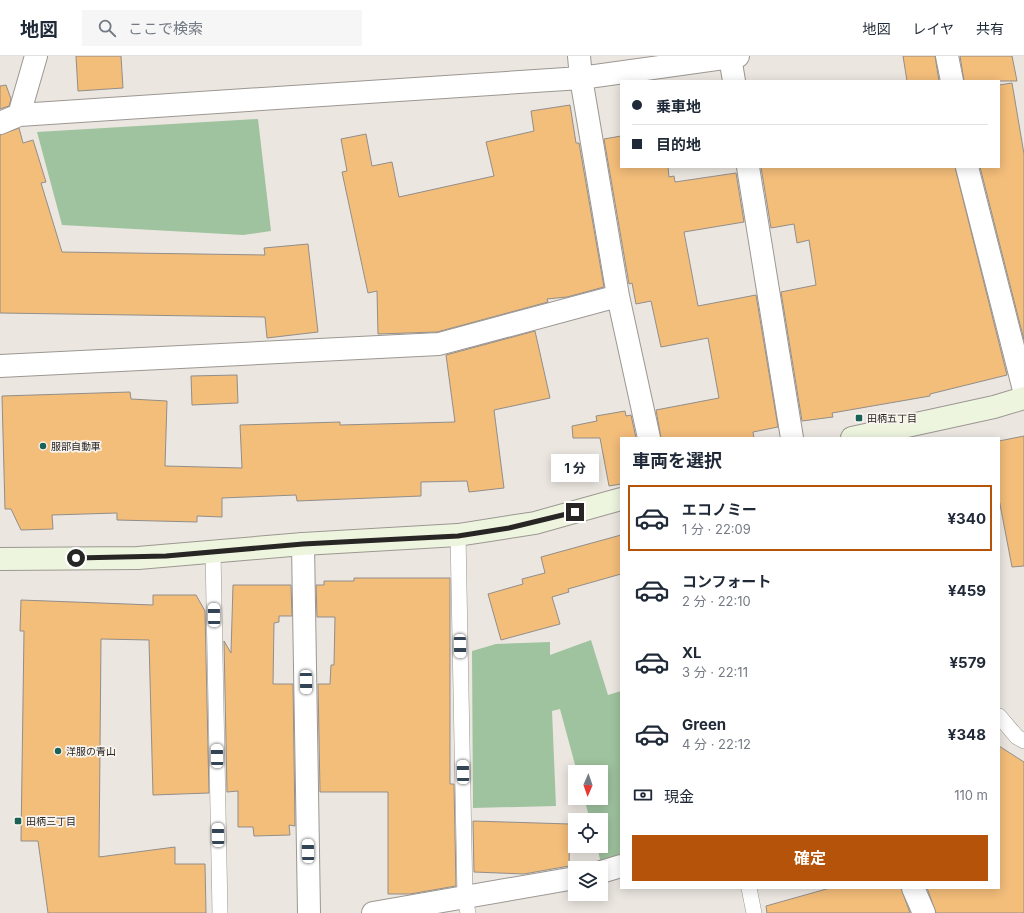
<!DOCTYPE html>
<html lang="ja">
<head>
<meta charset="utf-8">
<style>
	body { margin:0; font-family:Inter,"Noto Sans JP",sans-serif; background:#f6f6f7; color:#1f2937; height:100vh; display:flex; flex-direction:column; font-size:15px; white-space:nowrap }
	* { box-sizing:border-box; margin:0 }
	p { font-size:13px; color:#747a83 }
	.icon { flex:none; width:22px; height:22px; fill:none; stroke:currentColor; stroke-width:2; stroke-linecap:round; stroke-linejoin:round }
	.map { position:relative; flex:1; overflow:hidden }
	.drawer { position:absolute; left:620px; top:381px; width:380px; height:452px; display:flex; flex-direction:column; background:#fff; border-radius:0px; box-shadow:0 2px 10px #0003 }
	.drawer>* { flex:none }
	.top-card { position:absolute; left:620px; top:24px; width:380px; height:88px; border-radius:0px; box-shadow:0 2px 10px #0003; display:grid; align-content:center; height:88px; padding:0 12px; background:#fff }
	.needle { width:26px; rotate:182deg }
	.controls { position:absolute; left:568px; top:709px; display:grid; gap:8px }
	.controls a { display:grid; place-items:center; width:40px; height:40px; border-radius:0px; background:#fff; box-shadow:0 2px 10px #0003; font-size:20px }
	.end { position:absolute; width:18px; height:18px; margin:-9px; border:5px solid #282624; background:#fff; box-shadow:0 0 0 2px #fff }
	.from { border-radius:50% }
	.bubble { position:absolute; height:28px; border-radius:0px; background:#fff; box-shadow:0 2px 10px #0003; font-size:13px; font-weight:700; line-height:28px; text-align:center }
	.car { position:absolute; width:12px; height:24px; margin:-12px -6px; border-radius:5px; box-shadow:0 0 3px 1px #0007; background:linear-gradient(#fff 24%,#345 0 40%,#fff 0 76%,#345 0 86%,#fff 0) }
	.top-card b { display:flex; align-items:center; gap:14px; height:38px; font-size:15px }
	.top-card b+b { border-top:1px solid #e0e1e3 }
	.top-card i { width:10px; height:10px; background:#1f2937 }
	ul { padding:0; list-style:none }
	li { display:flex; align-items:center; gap:12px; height:66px; margin:0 8px 6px; padding:0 4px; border:2px solid transparent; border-radius:0px }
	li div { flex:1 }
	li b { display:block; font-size:15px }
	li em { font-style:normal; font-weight:700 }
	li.on { border-color:#b45309 }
	li>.icon { width:36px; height:36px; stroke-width:1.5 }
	h2 { padding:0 12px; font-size:18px; line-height:48px }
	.pay { display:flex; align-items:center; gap:10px; height:44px; padding:0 12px; font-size:15px }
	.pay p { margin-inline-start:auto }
	.cta { display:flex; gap:8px; margin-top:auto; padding:8px 12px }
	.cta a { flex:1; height:46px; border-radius:0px; background:#b45309; color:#fff; font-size:16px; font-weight:700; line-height:46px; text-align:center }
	header { display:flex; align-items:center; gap:24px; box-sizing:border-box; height:56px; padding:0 20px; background:#fff; border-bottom:1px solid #e0e1e3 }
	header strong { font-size:19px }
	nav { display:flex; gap:22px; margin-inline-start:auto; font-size:14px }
	.search { width:280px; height:36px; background:#f6f6f7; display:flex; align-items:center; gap:10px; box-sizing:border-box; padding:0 14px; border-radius:0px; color:#747a83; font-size:15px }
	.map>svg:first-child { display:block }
	.green { fill:#9fc39f }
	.building { fill:#f3bd7a; stroke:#938e89 }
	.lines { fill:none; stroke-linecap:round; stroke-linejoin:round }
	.lane-casing { stroke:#9c9792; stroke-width:16 }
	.street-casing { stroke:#9c9792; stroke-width:24 }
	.secondary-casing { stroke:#9c9792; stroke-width:24 }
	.lane { stroke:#fff; stroke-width:15 }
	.street { stroke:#fff; stroke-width:22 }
	.secondary { stroke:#eef5df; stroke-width:22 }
	.route { stroke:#282624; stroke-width:5 }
	.poi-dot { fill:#1a6257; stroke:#f8f3ed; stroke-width:1.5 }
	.labels { text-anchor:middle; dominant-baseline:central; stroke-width:3.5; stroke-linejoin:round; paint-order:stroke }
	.poi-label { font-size:10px; fill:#282624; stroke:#f8f3ed; text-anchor:start }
</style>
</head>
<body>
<header>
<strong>地図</strong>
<div class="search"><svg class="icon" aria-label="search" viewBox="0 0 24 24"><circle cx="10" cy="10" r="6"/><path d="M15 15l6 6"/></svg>ここで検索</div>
<nav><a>地図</a><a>レイヤ</a><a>共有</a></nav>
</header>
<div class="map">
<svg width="1024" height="857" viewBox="0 0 1024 857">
	<rect width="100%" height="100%" fill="#ebe6e0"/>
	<!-- green -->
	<path class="green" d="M258 63 271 175 243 179 62 169 37 76Z
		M591 584 608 639 621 635V802L601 808 597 790H601V764H590L584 742H601V716H577L560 653 552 655 556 750 473 752 472 595 496 588 550 586V599Z"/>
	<!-- building -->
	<path class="building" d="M76 0H121L123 32 78 35Z
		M903 0H935L939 25H907Z
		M960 0H1012L1017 25H964Z
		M1012 27 1024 98V284L980 111H999V29Z
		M6 29 11 43 9 50 0 53V30Z
		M570 49 576 87H579L604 231 567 241 547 243 548 246 437 276 378 278 377 235 368 237 342 116 347 115 341 83 366 78 372 110 392 106 399 141 494 120 486 86 534 75 531 55Z
		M19 72 23 87 33 84 46 126 41 127 62 196 265 199 264 192 308 188 318 276 267 282 265 261 0 257V79Z
		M621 80V111H668L669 121 674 120 675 126 736 117 744 166 684 176 698 250 756 239 778 371 753 376 754 382H661L656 354 719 342 708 282 661 291 651 245 636 248 632 227 629 228 604 83Z
		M761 111H955L1007 319 930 338V340L832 357 833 361 802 365 781 236 816 229 809 184 797 187 794 168 771 172Z
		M535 275 550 342 494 354 504 432 469 436 467 425 421 426V440L297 445 296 439 222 442V461L197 460V466L117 464V457L52 459 53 473 21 474 11 453H5L2 340 130 336 131 343 167 345 165 410 242 412 240 369 340 366V369L455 366 446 299Z
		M237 319 238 347 192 349 191 320Z
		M625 355 626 360 631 359 636 382H621V428L609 430 600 382H573L572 370 597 365 596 360Z
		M1024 380V510L1012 511 999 443V385Z
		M621 479V518L568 533 569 536 552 541 560 568 501 584 488 538 523 528 522 523 545 517 541 501Z
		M354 522H450V728H454L456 830 410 838H388V736H320L318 628H330L331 609H334L335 561H317L316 529H324V525H354Z
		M233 529H291L292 560H279V566L274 567 273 628H293L295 770 289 769 290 779 254 780 253 771H238V735L227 736 224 585 231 597Z
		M153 539H196L205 555 209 737 153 739 149 584 101 583 99 801 175 791V808H205L206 857H48L38 785H21L24 575H20L21 544 153 549Z
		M999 690 1024 706V857H936L927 832H999Z
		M473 765 570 768 569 810 524 818 474 816Z
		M830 832H901L910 857H767L766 850Z"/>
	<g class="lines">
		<!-- lane casing -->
		<g class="lane-casing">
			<path id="lane" d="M458 479 465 842 468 857
				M213 496 220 857
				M999 660 1017 681 1024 685
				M749 832 754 857"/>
		</g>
		<!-- street casing -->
		<g class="street-casing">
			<path id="street" d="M579 0 581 22 618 240 649 382
				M947 0 952 25
				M730 1 734 25
				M19 59 36 0
				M0 67 19 59 581 22 738 0
				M748 111 792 382
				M967 111 1024 334
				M0 310 439 288 618 240
				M303 488 309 857
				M601 816 621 810
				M913 832 924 857
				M373 857 575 822"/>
		</g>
		<!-- secondary casing -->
		<g class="secondary-casing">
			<path id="secondary" d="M852 382 994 351 1024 342
				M0 503 138 502 303 488 458 479 535 467 621 443"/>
		</g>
		<!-- lane -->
		<use href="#lane" class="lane"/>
		<!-- street -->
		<use href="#street" class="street"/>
		<!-- secondary -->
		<use href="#secondary" class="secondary"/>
	</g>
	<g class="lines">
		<!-- route -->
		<path class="route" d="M76 502 166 500 303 488 458 480 509 472 575 456"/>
	</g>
	<!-- markers -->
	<g class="poi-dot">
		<rect x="855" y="358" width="8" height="8" rx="2"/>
		<circle cx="43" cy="390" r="4"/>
		<circle cx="58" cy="695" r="4"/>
		<rect x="14" y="761" width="8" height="8" rx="2"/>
	</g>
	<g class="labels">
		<!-- poi labels -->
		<g class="poi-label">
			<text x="867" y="362">田柄五丁目</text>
			<text x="51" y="390">服部自動車</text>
			<text x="66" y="695">洋服の青山</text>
			<text x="26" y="765">田柄三丁目</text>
		</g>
	</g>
</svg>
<div class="controls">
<a><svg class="needle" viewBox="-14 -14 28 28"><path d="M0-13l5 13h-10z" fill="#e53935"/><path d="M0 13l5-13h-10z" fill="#747a83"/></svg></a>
<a><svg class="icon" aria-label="locate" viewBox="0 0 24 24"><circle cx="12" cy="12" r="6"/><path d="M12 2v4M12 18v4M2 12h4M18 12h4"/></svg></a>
<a><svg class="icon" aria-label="layers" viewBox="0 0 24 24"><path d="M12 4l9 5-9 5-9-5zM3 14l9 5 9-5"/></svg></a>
</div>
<i class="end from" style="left:76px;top:502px"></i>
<i class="end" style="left:575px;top:456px"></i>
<div class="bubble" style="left:551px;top:398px;width:48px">1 分</div>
<i class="car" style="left:214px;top:559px;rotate:359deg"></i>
<i class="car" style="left:460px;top:590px;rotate:179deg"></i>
<i class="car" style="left:306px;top:626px;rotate:179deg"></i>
<i class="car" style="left:217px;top:700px;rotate:359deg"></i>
<i class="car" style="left:463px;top:716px;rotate:359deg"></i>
<i class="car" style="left:218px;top:779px;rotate:359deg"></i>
<i class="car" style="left:308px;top:795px;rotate:359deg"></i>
<div class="top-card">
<b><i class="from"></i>乗車地</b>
<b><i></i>目的地</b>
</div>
<section class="drawer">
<h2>車両を選択</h2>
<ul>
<li class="on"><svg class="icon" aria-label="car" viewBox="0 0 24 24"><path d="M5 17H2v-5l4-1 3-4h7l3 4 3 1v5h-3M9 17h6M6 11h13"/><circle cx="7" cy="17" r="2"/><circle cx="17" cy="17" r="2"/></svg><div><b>エコノミー</b><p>1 分 · 22:09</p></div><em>¥340</em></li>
<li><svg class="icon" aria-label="car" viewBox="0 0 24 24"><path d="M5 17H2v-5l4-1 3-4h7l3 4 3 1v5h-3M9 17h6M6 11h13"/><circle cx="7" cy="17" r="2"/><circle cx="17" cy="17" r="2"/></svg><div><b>コンフォート</b><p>2 分 · 22:10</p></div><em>¥459</em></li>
<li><svg class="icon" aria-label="car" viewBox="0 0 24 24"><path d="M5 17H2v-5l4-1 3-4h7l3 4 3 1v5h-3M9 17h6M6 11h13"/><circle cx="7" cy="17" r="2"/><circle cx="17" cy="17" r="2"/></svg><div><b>XL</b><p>3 分 · 22:11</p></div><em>¥579</em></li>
<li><svg class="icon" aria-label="car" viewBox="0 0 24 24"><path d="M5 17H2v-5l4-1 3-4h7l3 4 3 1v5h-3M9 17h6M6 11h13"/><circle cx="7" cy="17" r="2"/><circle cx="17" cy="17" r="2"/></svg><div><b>Green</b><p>4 分 · 22:12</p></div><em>¥348</em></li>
</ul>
<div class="pay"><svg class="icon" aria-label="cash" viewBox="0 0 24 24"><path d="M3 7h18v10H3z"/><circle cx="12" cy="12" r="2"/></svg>現金<p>110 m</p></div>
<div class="cta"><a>確定</a></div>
</section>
</div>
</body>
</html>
